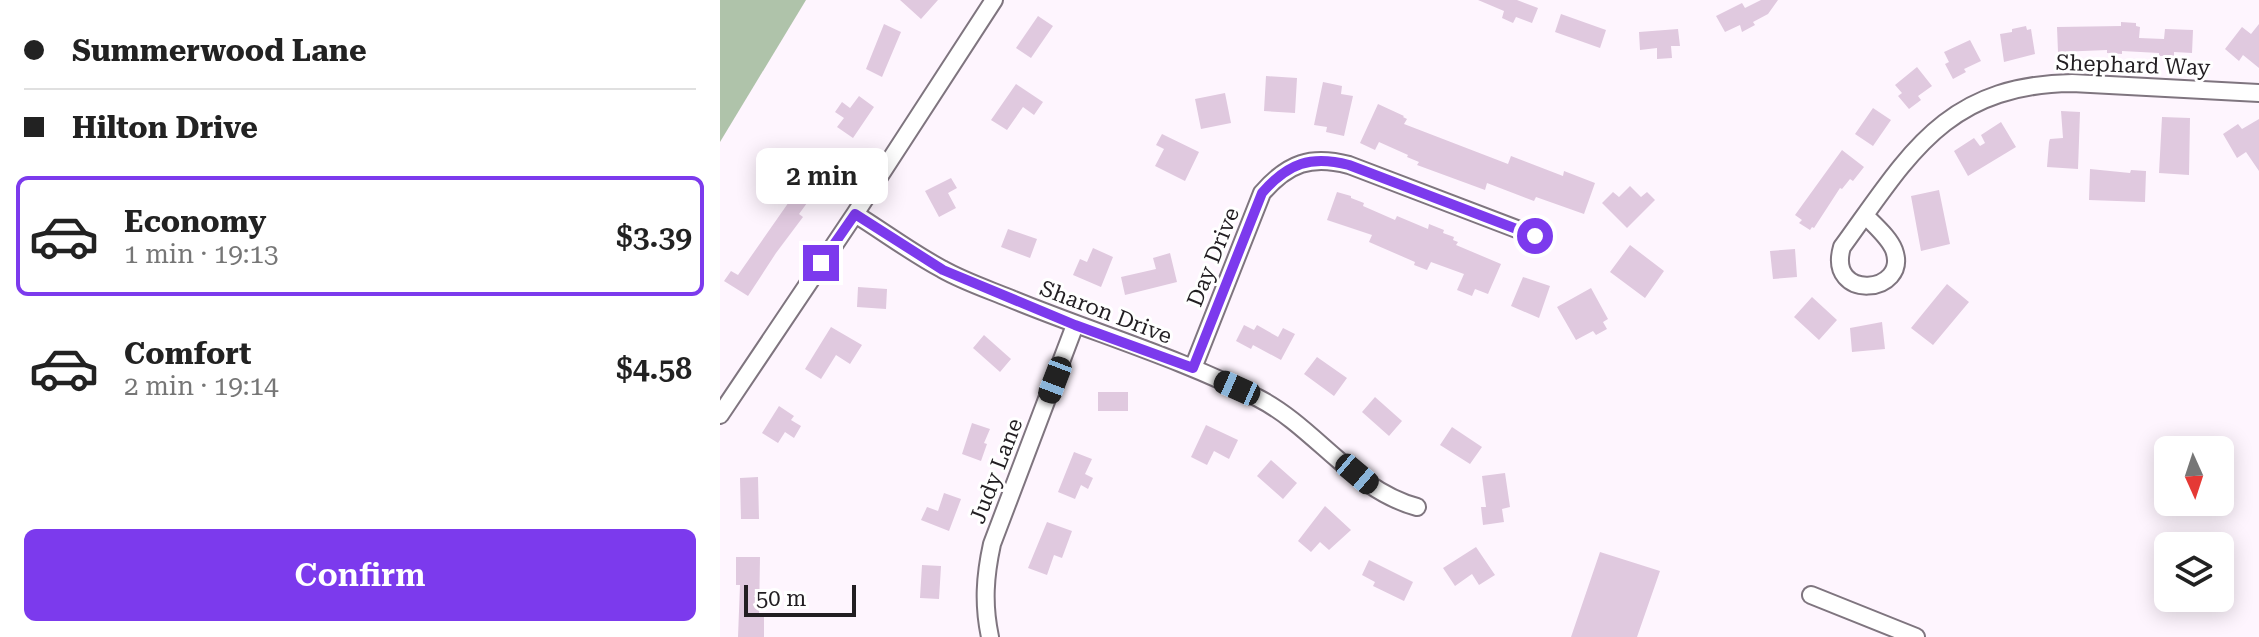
<!DOCTYPE html>
<html lang="en">
<head>
<meta charset="utf-8">
<style>
	body { margin:0; font-family:"Roboto Serif",serif; background:#f6f6f6; color:#222; height:100vh; display:flex; flex-direction:column; font-size:30px; white-space:nowrap }
	* { box-sizing:border-box; margin:0 }
	p { font-size:26px; color:#767676 }
	.icon { flex:none; width:44px; height:44px; fill:none; stroke:currentColor; stroke-width:2; stroke-linecap:round; stroke-linejoin:round }
	.map { position:relative; flex:1; overflow:hidden }
	.panel { display:flex; flex-direction:column; background:#fff; width:720px }
	.panel>* { flex:none }
	.guide { display:grid; align-content:center; height:176px; padding:0 24px; background:#fff }
	.needle { width:52px; rotate:177deg }
	.tools { position:absolute; left:1434px; top:436px; display:grid; gap:16px }
	.tools a { display:grid; place-items:center; width:80px; height:80px; border-radius:12px; background:#fff; box-shadow:0 4px 20px #0003; font-size:40px }
	.scale { position:absolute; left:24px; bottom:20px; width:112px; box-sizing:border-box; padding-left:8px; border:4px solid #221e22; border-top:0; font-size:22px; line-height:28px; white-space:nowrap; color:#221e22; -webkit-text-stroke:6px #fff; paint-order:stroke }
	.end { position:absolute; width:36px; height:36px; margin:-18px; border:10px solid #7c3aed; background:#fff; box-shadow:0 0 0 4px #fff }
	.from { border-radius:50% }
	.bubble { position:absolute; height:56px; border-radius:12px; background:#fff; box-shadow:0 4px 20px #0003; font-size:26px; font-weight:600; line-height:56px; text-align:center }
	.car { position:absolute; width:24px; height:48px; margin:-24px -12px; border-radius:10px; box-shadow:0 0 6px 2px #0007; background:linear-gradient(#222 24%,#8ab4d8 0 40%,#222 0 76%,#8ab4d8 0 86%,#222 0) }
	.guide b { display:flex; align-items:center; gap:28px; height:76px; font-size:30px }
	.guide b+b { border-top:2px solid #e0e0e0 }
	.guide i { width:20px; height:20px; background:#222 }
	ul { padding:0; list-style:none }
	li { display:flex; align-items:center; gap:24px; height:120px; margin:0 16px 12px; padding:0 8px; border:4px solid transparent; border-radius:12px }
	li div { flex:1 }
	li b { display:block; font-size:30px }
	li em { font-style:normal; font-weight:600 }
	li.selected { border-color:#7c3aed }
	li>.icon { width:72px; height:72px; stroke-width:1.5 }
	.cta { display:flex; gap:16px; margin-top:auto; padding:16px 24px }
	.cta a { flex:1; height:92px; border-radius:12px; background:#7c3aed; color:#fff; font-size:32px; font-weight:600; line-height:92px; text-align:center }
	main { display:flex; flex:1; min-height:0 }
	.map>svg:first-child { display:block }
	.forest { fill:#afc3aa }
	.building { fill:#e0c9df }
	.lines { fill:none; stroke-linecap:round; stroke-linejoin:round }
	.minor-casing { stroke:#7f757f; stroke-width:20 }
	.minor { stroke:#fff; stroke-width:16 }
	.route { stroke:#7c3aed; stroke-width:10 }
	.labels { text-anchor:middle; dominant-baseline:central; stroke-width:6; stroke-linejoin:round; paint-order:stroke }
	.street-label { font-size:22px; fill:#221e22; stroke:#fff }
</style>
</head>
<body>
<main>
<section class="panel">
<div class="guide">
<b><i class="from"></i>Summerwood Lane</b>
<b><i></i>Hilton Drive</b>
</div>
<ul>
<li class="selected"><svg class="icon" aria-label="car" viewBox="0 0 24 24"><path d="M5 17H2v-5l4-1 3-4h7l3 4 3 1v5h-3M9 17h6M6 11h13"/><circle cx="7" cy="17" r="2"/><circle cx="17" cy="17" r="2"/></svg><div><b>Economy</b><p>1 min · 19:13</p></div><em>$3.39</em></li>
<li><svg class="icon" aria-label="car" viewBox="0 0 24 24"><path d="M5 17H2v-5l4-1 3-4h7l3 4 3 1v5h-3M9 17h6M6 11h13"/><circle cx="7" cy="17" r="2"/><circle cx="17" cy="17" r="2"/></svg><div><b>Comfort</b><p>2 min · 19:14</p></div><em>$4.58</em></li>
</ul>
<div class="cta"><a>Confirm</a></div>
</section>
<div class="map">
<svg width="1539" height="637" viewBox="0 0 1539 637">
	<rect width="100%" height="100%" fill="#fef5fe"/>
	<!-- forest -->
	<path class="forest" d="M0 0H86L0 142Z"/>
	<!-- building -->
	<path class="building" d="M180 0H218L201 19Z
		M758 0H797L818 8 812 23 796 17 793 23 782 18 784 11Z
		M1041 0H1058L1048 14 1033 22 1035 25 1022 32 1020 25 1005 32 996 16 1022 3 1025 8Z
		M841 14 886 30 880 48 835 32Z
		M318 16 333 26 311 58 296 48Z
		M1401 22 1416 23V26L1420 27 1419 38 1444 39 1445 29 1473 30 1472 53 1454 52V56H1439V53L1402 51V54L1387 53V50L1338 52 1337 27 1401 26Z
		M164 24 181 32 162 77 146 69Z
		M1539 24V68L1523 55 1519 61 1505 49 1522 27 1531 34Z
		M1306 26 1307 30 1311 29 1315 54 1284 62 1280 34 1292 32V29Z
		M958 29 960 46H951L952 58 937 59V48L920 50 919 32Z
		M1250 40 1261 61 1244 69 1246 72 1233 79 1225 64 1229 62 1224 52Z
		M1197 67 1212 86 1198 96 1201 100 1189 109 1178 96 1182 93 1175 85Z
		M546 76 577 78 575 113 544 111Z
		M603 82 622 86 621 94 633 96 624 136 606 132 607 127 594 125Z
		M296 84 323 102 314 115 303 107 287 130 271 120Z
		M505 93 511 123 481 129 475 99Z
		M139 96 154 107 133 138 117 127 124 118 115 112 122 102 130 108Z
		M658 104 684 116 683 117 687 119 684 124 788 164 791 156 843 176 844 171 875 183 864 214 816 197 814 201 767 183 765 190 697 165 699 162 687 157 688 155 659 142 655 150 640 143Z
		M1153 108 1171 120 1153 146 1135 134Z
		M1341 111 1360 112 1358 169 1327 167 1329 142 1330 139 1343 138Z
		M1442 117 1470 118 1469 175 1439 173Z
		M1539 119V171L1526 152 1517 158 1503 134 1518 124 1522 129Z
		M1281 122 1296 147 1248 176 1234 151 1254 138 1260 146 1265 143 1261 135Z
		M442 134 479 152 465 181 435 166 444 149 436 145Z
		M104 149 119 159 79 214 83 217 56 253 28 296 4 281 11 271 18 275 78 189 80 184 73 179 85 163 90 167Z
		M1122 150 1144 167 1133 181 1130 179 1122 189 1120 188 1094 228 1092 227 1090 230 1079 223 1082 220 1075 215Z
		M1370 169 1410 173 1411 170 1426 171 1425 202 1369 200Z
		M231 178 237 188 228 193 236 208 219 217 205 191Z
		M910 186 921 197 927 192 935 200 907 228 882 203 893 192 899 197Z
		M1219 190 1230 244 1201 251 1191 196Z
		M617 192 631 196V198L644 203 643 206 675 220 677 216 708 229 709 224 724 230 723 233 734 237 733 240 738 242 736 245 781 264 768 294 755 289 752 296 737 290 744 274 711 262 707 270 694 265 695 262 649 242 652 235 607 220Z
		M288 229 317 239 310 258 281 247Z
		M910 245 944 271 925 298 890 272Z
		M373 248 393 257 381 287 353 275 360 259 367 262Z
		M1075 249 1077 277 1053 279 1050 251Z
		M450 253 457 282 405 295 401 277 436 269 433 258Z
		M803 277 830 286 819 318 791 306Z
		M1227 284 1249 302 1213 345 1191 328Z
		M138 287 167 289 166 309 137 307Z
		M871 288 888 319 883 322 887 329 876 335 873 331 856 340 837 307Z
		M1092 297 1117 320 1099 340 1074 317Z
		M1162 322 1165 349 1132 352 1130 328Z
		M524 325 534 330 537 325 558 337 563 328 575 334 561 360 533 345 531 349 516 341Z
		M111 327 142 345 130 364 116 355 101 379 85 369Z
		M264 335 291 359 280 372 253 348Z
		M597 357 627 378 614 396 584 374Z
		M378 392H408V411H378Z
		M655 397 682 421 669 436 642 412Z
		M59 406 74 416 71 420 81 426 74 438 65 432 58 443 42 433Z
		M252 423 270 429 264 443 267 444 261 461 242 454Z
		M486 425 518 440 509 459 494 451 487 465 471 457Z
		M732 427 762 447 750 464 720 445Z
		M354 452 372 459 365 474 373 478 368 489 361 485 355 499 338 492Z
		M551 460 577 483 563 499 537 476Z
		M785 473 790 507 782 509 784 522 763 525 761 507H766L762 476Z
		M38 477 39 519H21L20 478Z
		M224 493 241 499 229 531 201 520 207 507 218 511Z
		M605 506 631 530 609 550 600 542 591 552 578 541Z
		M327 522 352 531 342 558 334 555 327 575 308 568Z
		M756 547 775 575 759 585 752 574 735 586 723 568Z
		M880 552 940 571 917 637H851Z
		M16 557H40L39 617H44V637H18L20 585H16Z
		M649 560 693 582 684 601 653 586 655 582 642 575Z
		M202 565 221 566 219 599 200 598Z"/>
	<g class="lines">
		<!-- minor casing -->
		<g class="minor-casing">
			<path id="minor" d="M135 214C164 232 192 253 222 269 243 281 267 289 289 298 371 332 458 357 538 398 595 427 633 490 697 507
				M1145 215C1154 225 1169 237 1174 250 1190 294 1106 302 1122 247 1189 155 1225 85 1352 83L1539 93
				M473 368 542 193C568 163 591 155 629 165L815 236
				M0 415 135 214 274 0
				M1091 595 1196 637
				M270 637C263 604 265 576 272 544L355 325"/>
		</g>
		<!-- minor -->
		<use href="#minor" class="minor"/>
	</g>
	<g class="lines">
		<!-- route -->
		<path class="route" d="M101 263 135 214 223 270 355 325 473 368 542 193C568 163 591 155 629 165L815 236"/>
	</g>
	<g class="labels">
		<!-- street labels -->
		<g class="street-label">
			<text transform="translate(1413 65) rotate(2)">Shephard Way</text>
			<text transform="translate(493 257) rotate(-68)">Day Drive</text>
			<text transform="translate(386 312) rotate(21)">Sharon Drive</text>
			<text transform="translate(276 471) rotate(-69)">Judy Lane</text>
		</g>
	</g>
</svg>
<div class="tools">
<a><svg class="needle" viewBox="-14 -14 28 28"><path d="M0-13l5 13h-10z" fill="#e53935"/><path d="M0 13l5-13h-10z" fill="#767676"/></svg></a>
<a><svg class="icon" aria-label="layers" viewBox="0 0 24 24"><path d="M12 4l9 5-9 5-9-5zM3 14l9 5 9-5"/></svg></a>
</div>
<div class="scale">50 m</div>
<i class="end from" style="left:815px;top:236px"></i>
<i class="end" style="left:101px;top:263px"></i>
<div class="bubble" style="left:36px;top:148px;width:132px">2 min</div>
<i class="car" style="left:335px;top:380px;rotate:201deg"></i>
<i class="car" style="left:517px;top:388px;rotate:294deg"></i>
<i class="car" style="left:637px;top:474px;rotate:130deg"></i>
</div>
</main>
</body>
</html>
